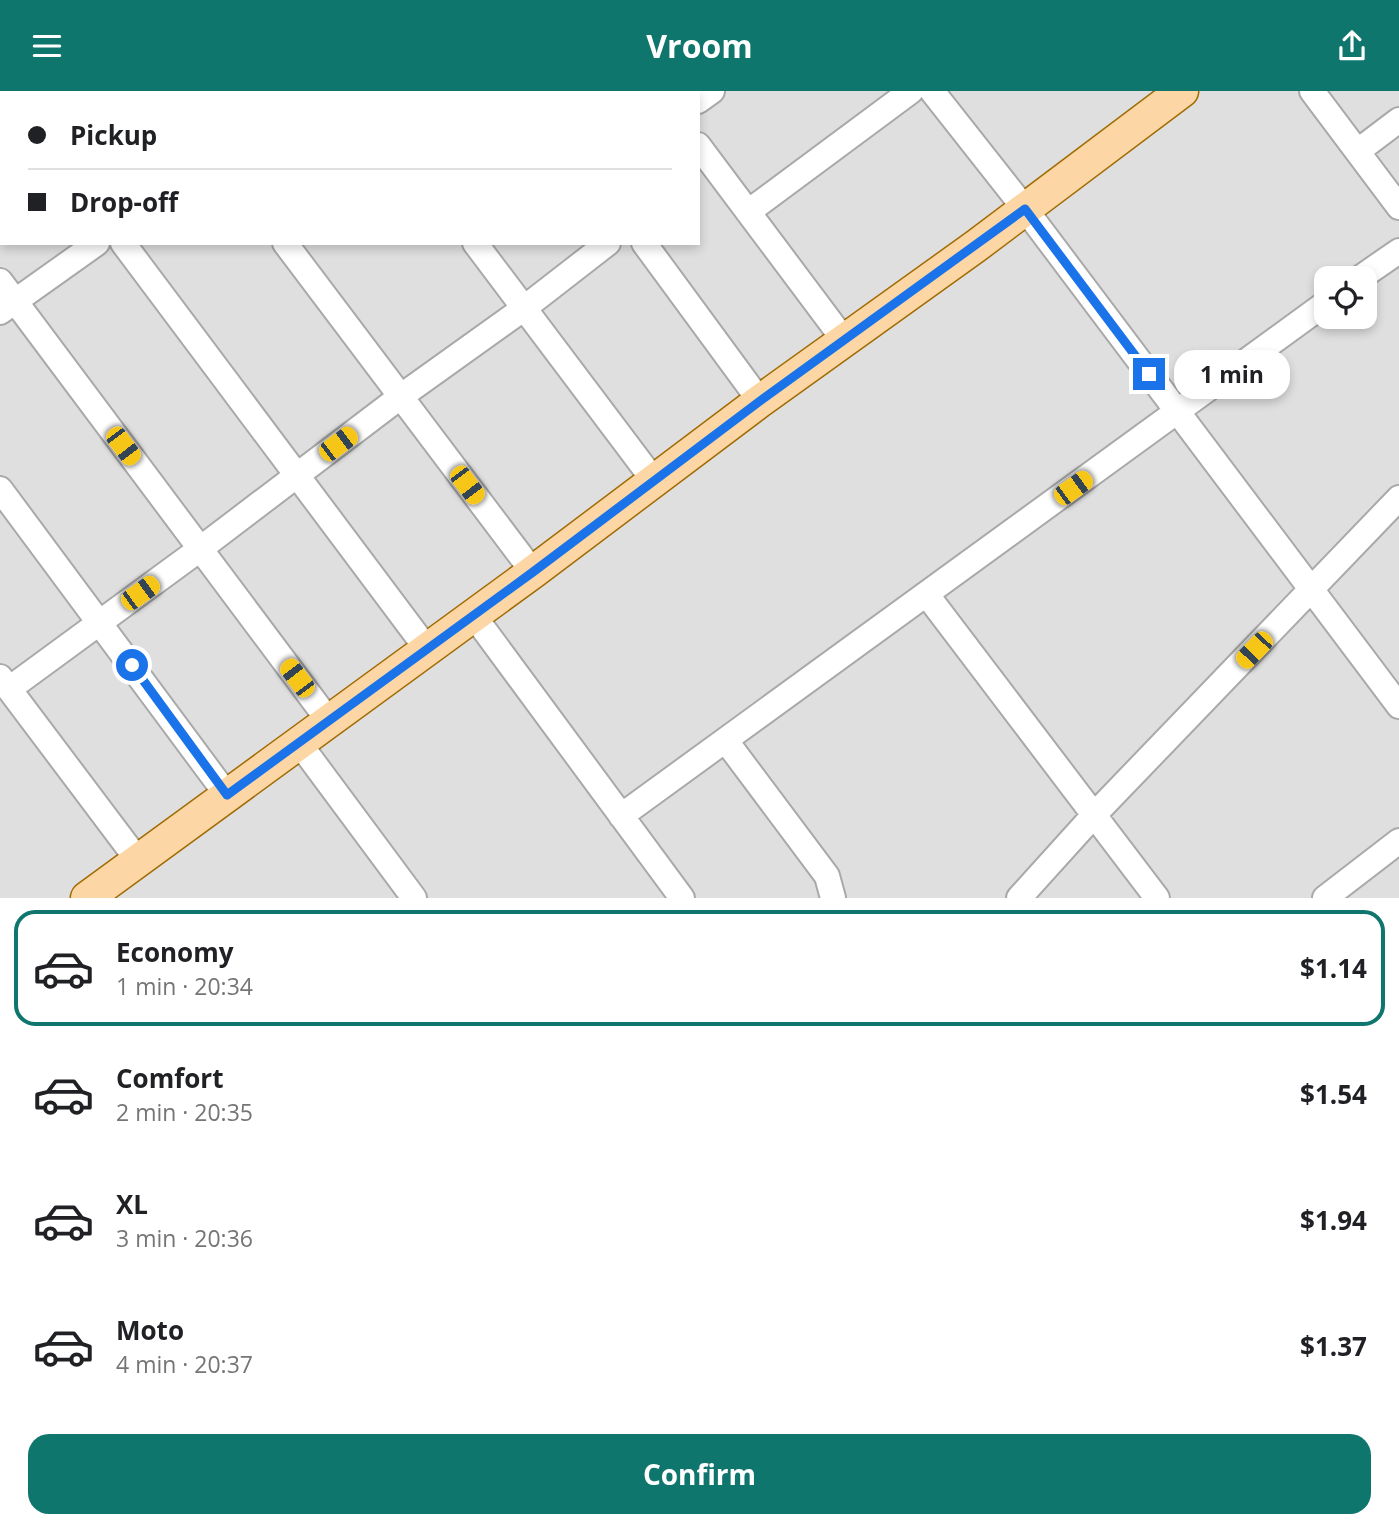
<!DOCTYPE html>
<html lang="en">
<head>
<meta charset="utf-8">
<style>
	body { margin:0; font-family:"Open Sans",sans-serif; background:#f2f2f2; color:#202124; height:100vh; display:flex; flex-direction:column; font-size:26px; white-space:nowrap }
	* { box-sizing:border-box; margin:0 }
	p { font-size:23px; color:#757577 }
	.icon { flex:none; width:38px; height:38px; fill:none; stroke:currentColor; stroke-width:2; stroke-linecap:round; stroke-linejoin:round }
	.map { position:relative; height:807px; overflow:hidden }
	.panel { display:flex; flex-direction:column; background:#fff; flex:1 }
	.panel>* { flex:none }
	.guide { position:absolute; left:0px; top:0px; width:700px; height:154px; box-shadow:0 4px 10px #0003; display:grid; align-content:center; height:154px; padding:0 28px; background:#fff }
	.tools { position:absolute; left:1314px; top:175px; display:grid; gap:14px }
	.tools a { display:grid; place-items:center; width:63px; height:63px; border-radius:14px; background:#fff; box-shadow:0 4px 10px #0003; font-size:35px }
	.end { position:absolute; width:32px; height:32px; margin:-16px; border:9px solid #1a73e8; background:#fff; box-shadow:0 0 0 4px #fff }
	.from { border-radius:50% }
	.bubble { position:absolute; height:49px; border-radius:21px; background:#fff; box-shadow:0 4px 10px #0003; font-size:23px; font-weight:700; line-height:49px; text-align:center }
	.car { position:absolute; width:21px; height:42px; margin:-21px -10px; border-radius:9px; box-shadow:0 0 5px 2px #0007; background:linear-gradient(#f5c518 24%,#345 0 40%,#f5c518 0 76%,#345 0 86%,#f5c518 0) }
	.guide b { display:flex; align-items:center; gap:24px; height:66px; font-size:26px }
	.guide b+b { border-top:2px solid #e0e0e0 }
	.guide i { width:18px; height:18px; background:#202124 }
	ul { padding:12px 0 0; list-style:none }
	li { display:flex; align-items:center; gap:21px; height:116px; margin:0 14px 10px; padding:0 14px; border:4px solid transparent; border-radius:21px }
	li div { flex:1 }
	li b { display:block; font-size:26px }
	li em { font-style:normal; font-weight:700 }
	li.current { border-color:#0f766e }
	li>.icon { width:63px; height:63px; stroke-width:1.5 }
	.primary-button { display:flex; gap:14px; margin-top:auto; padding:14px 28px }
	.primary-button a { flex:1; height:80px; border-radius:21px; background:#0f766e; color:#fff; font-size:28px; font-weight:700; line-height:80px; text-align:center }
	header { display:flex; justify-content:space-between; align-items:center; height:91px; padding:0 28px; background:#0f766e; color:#fff; font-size:32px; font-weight:700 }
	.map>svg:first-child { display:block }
	.residential { fill:#e0dfdf; fill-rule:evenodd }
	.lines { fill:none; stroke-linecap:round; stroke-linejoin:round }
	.minor-casing { stroke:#a9a9a9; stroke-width:28 }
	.major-casing { stroke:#a06b00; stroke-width:35 }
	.minor { stroke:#fff; stroke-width:24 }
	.major { stroke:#fcd6a4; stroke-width:32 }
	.route { stroke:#1a73e8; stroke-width:9 }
</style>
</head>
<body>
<header><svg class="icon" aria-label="menu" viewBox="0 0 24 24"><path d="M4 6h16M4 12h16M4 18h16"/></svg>Vroom<svg class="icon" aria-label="share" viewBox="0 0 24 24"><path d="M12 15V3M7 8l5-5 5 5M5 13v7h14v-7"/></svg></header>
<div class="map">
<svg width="1399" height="807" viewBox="0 0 1399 807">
	<rect width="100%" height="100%" fill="#f2efe9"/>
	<!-- residential -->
	<path class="residential" d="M0 0H1399V807H0ZM2 2H698V152H2ZM1326 187H1365V226H1326Z"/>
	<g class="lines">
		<!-- minor casing -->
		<g class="minor-casing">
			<path id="minor" d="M9 0 10 2
				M170 0 171 2
				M362 0 363 2
				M533 0 534 2
				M657 0 659 2
				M932 0 1025 118 1399 615
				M1312 0 1399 116
				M300 2 302 0
				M698 10 712 0
				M698 54 844 249
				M1358 60 1399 29
				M748 121 911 0
				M123 152 427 558
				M285 152 533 481
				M475 152 655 391
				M644 152 760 310
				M1360 187 1399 160
				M0 190 329 630
				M0 221 97 152
				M0 398 227 704
				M927 504 1157 807
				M474 525 682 807
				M0 586 137 768
				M9 598 200 458 400 306 523 218 608 152
				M726 650 827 785 833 807
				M299 652 414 807
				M621 725 1326 212
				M1019 807 1094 724 1399 407
				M1325 807 1399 750"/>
		</g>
		<!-- major casing -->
		<g class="major-casing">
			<path id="major" d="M87 807 533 481 760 310 976 155 1182 0"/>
		</g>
		<!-- minor -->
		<use href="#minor" class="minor"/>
		<!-- major -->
		<use href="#major" class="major"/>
	</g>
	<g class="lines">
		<!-- route -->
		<path class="route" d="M132 574 227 704 533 481 760 310 1025 118 1149 283"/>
	</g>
</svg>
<div class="tools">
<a><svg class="icon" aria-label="locate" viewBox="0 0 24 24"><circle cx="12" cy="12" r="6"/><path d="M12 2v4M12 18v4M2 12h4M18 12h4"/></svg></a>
</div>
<i class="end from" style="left:132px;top:574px"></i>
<i class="end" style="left:1149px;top:283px"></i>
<div class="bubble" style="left:1174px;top:259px;width:116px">1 min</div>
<i class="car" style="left:338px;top:353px;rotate:53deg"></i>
<i class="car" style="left:123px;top:355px;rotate:143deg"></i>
<i class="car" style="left:467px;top:394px;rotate:143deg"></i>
<i class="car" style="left:1073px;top:397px;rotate:54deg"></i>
<i class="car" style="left:140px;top:502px;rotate:54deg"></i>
<i class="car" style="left:1254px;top:559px;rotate:224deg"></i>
<i class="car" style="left:297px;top:587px;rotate:323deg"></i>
<div class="guide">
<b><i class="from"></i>Pickup</b>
<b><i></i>Drop-off</b>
</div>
</div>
<section class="panel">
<ul>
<li class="current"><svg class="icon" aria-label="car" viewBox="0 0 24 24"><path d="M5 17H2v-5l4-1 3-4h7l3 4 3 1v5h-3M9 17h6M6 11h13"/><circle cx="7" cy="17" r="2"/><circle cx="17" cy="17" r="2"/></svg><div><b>Economy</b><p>1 min · 20:34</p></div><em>$1.14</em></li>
<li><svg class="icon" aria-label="car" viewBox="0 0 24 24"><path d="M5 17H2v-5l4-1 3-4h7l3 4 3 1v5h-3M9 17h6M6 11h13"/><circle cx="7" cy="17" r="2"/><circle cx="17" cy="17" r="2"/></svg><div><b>Comfort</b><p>2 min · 20:35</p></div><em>$1.54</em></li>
<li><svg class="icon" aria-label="car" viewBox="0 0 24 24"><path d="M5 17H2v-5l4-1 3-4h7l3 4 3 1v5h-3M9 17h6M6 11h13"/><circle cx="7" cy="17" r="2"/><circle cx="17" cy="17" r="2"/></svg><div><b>XL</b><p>3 min · 20:36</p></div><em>$1.94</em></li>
<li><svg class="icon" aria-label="car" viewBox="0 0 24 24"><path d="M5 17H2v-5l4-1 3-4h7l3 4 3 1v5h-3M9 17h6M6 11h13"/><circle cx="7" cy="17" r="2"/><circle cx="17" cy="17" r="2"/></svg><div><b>Moto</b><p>4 min · 20:37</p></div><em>$1.37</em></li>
</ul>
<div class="primary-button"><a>Confirm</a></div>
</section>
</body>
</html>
